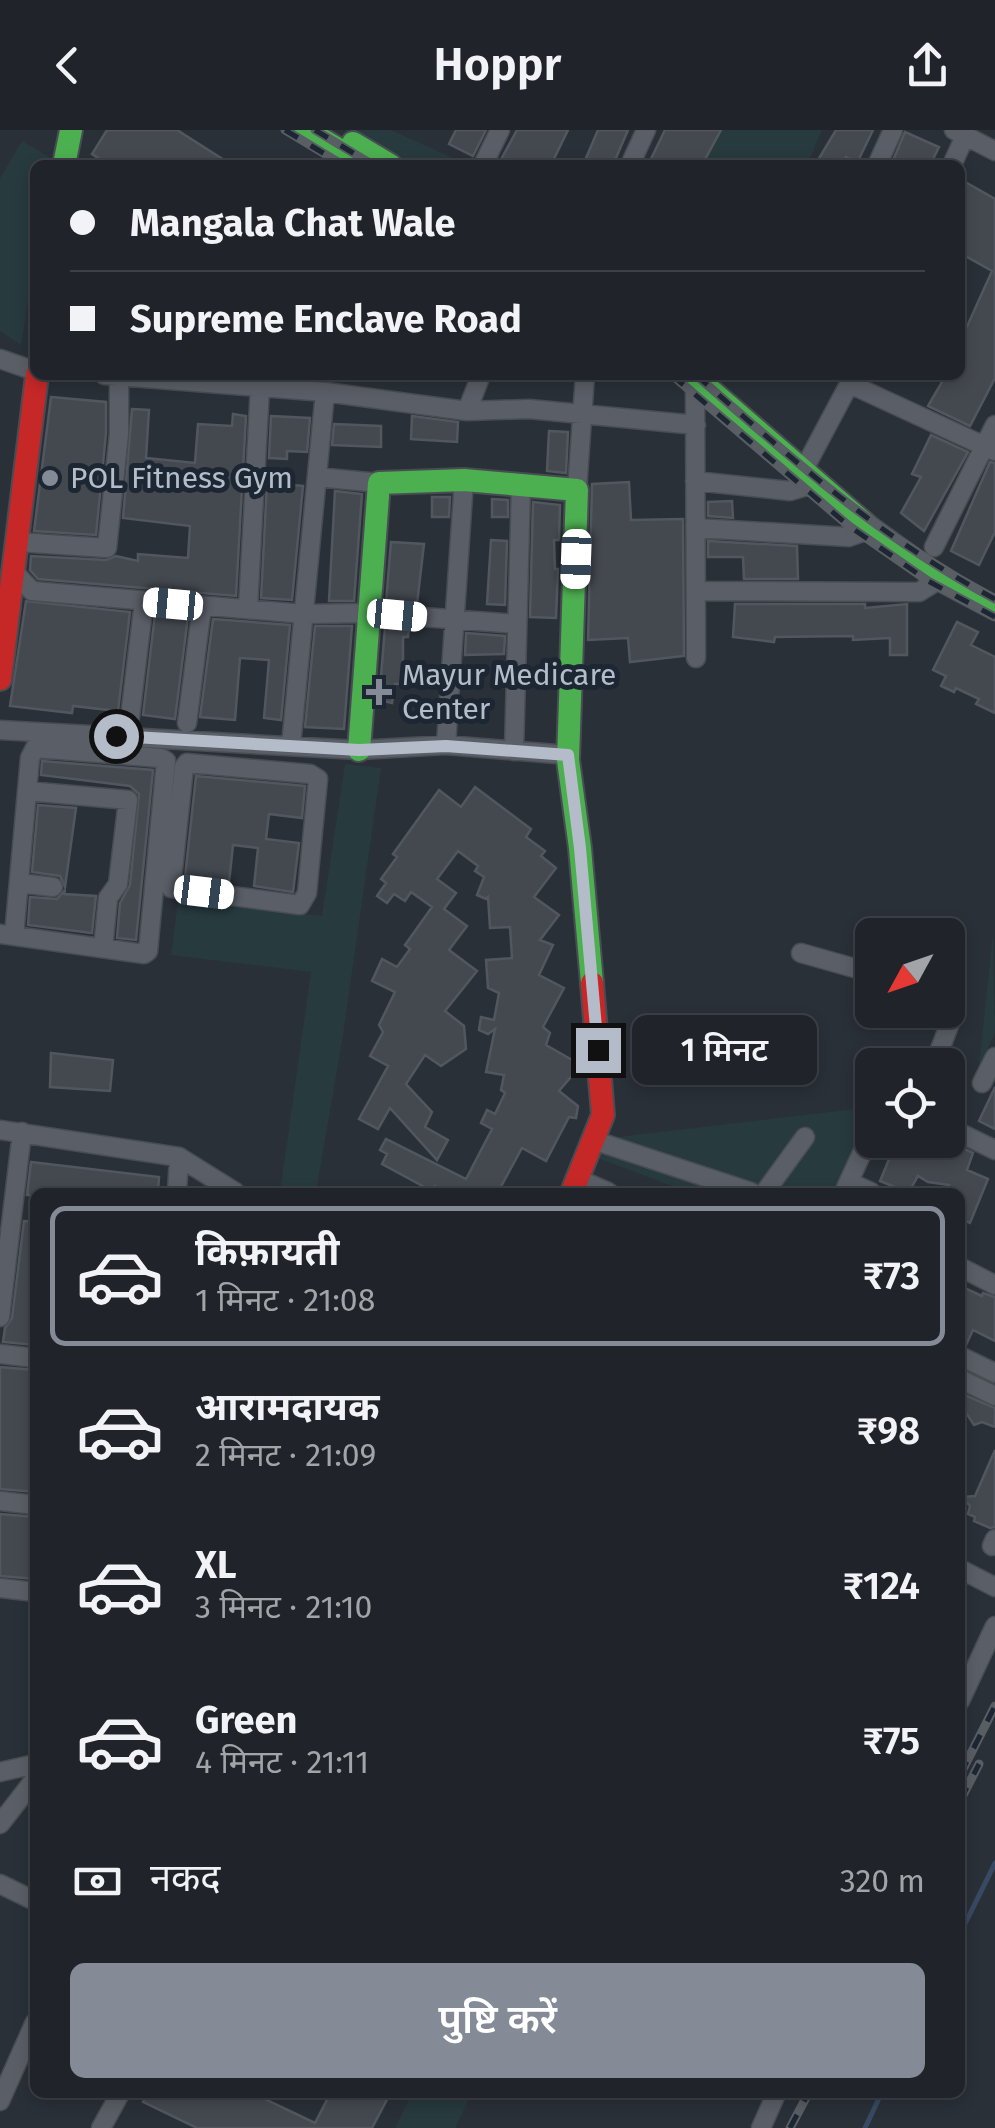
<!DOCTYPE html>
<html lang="hi">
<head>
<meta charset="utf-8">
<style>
	body { margin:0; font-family:"Fira Sans","Noto Sans Devanagari",sans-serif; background:#282c32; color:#f1f3f6; height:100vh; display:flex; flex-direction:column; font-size:38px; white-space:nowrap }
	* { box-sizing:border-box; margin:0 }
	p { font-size:32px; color:#a2a4a8 }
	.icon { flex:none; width:55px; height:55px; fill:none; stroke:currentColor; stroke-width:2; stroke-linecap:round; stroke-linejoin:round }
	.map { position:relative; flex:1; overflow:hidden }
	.drawer { position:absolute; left:30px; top:1058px; width:935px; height:910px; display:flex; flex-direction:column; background:#20242a; border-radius:15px; box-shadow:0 5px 15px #0003,0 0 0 2px #3d4147 }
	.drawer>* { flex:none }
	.banner { position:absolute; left:30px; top:30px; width:935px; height:220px; border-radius:15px; box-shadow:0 5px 15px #0003,0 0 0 2px #3d4147; display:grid; align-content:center; height:220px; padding:0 40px; background:#20242a }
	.needle { width:65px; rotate:230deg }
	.fabs { position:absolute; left:855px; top:788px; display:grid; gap:20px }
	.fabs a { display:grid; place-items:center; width:110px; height:110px; border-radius:15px; background:#20242a; box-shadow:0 5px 15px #0003,0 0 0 2px #3d4147; font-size:50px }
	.end { position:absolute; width:45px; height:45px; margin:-22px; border:12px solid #b4bcc9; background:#111; box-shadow:0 0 0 5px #111 }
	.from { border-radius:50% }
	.bubble { position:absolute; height:70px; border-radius:15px; background:#20242a; box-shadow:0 5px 15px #0003,0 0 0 2px #3d4147; font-size:32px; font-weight:600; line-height:70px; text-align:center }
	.car { position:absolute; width:30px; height:60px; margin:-30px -15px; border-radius:12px; box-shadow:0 0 8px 2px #0007; background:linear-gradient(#fff 24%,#345 0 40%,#fff 0 76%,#345 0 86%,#fff 0) }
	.banner b { display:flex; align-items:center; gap:35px; height:95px; font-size:38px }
	.banner b+b { border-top:2px solid #3d4147 }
	.banner i { width:25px; height:25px; background:#f1f3f6 }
	ul { padding:18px 0 0; list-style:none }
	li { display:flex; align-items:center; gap:30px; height:140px; margin:0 20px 15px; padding:0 20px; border:5px solid transparent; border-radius:15px }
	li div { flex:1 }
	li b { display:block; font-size:38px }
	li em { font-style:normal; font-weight:600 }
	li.active { border-color:#848b96 }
	li>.icon { width:90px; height:90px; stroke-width:1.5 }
	.pay { display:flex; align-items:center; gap:25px; height:110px; padding:0 40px; font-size:38px }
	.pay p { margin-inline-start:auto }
	.cta { display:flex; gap:20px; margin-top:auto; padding:20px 40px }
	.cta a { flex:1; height:115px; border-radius:15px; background:#848b96; color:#fff; font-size:40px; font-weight:600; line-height:115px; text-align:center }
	header { display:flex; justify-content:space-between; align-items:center; height:130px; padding:0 40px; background:#20242a; font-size:45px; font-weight:600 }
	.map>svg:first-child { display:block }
	.green { fill:#273a3e }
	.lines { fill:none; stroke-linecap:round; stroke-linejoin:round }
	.stream { stroke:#384963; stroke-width:5 }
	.building { fill:#444950; stroke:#52575f; stroke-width:2.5 }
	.street-casing { stroke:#484c53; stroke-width:21 }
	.fast-casing { stroke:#484c53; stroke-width:26 }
	.jam-casing { stroke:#484c53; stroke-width:26 }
	.street { stroke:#5a5e66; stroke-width:18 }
	.fast { stroke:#4caf50; stroke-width:22 }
	.jam { stroke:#c62828; stroke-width:22 }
	.rail-casing { stroke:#595d64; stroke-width:9 }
	.rail { stroke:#1d2633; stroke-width:5; stroke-dasharray:15; stroke-linecap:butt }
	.route { stroke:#b4bcc9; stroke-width:12 }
	.poi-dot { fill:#848b96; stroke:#1d2633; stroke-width:4 }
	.labels { text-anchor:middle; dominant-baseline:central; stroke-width:10; stroke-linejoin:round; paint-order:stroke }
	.poi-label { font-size:30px; fill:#b4bcc9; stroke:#1d2633; text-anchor:start }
</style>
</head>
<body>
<header><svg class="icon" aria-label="back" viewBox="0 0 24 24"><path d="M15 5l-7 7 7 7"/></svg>Hoppr<svg class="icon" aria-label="share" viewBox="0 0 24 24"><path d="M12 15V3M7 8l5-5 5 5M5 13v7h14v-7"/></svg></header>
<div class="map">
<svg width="995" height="1998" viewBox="0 0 995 1998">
	<rect width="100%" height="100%" fill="#2a3038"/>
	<!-- green -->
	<path class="green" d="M344 0H391L469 35H398Z
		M720 0H822L807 35H702Z
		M22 11 51 28 49 35H35V128L21 215 0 201V48Z
		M345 634 381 638 343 905 316 1062H280L311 842 171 825 178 772 322 786Z
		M993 803 995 903 979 936Z
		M872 977 832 1062H688L587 1024 593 1010Z
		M412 1963V1962L472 1963 455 1998H395Z"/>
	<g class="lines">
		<!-- stream -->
		<path class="stream" d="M960 1804 995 1733
			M865 1998 882 1962"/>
	</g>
	<!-- building -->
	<path class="building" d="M107 0H177L232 35H109L92 24Z
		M456 0H486L473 26 449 14Z
		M517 0H568L551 35H498Z
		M598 0H628L613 35H583Z
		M665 0H721L702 35H648Z
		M836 0H873L857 33 846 27 843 35H815Z
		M905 2 939 17 930 35H891Z
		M960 49 995 69V248L970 296 928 276 946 245H960V212L992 141 960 123Z
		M51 267 106 272V303L96 405 34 401Z
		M132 279 149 280 146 328 195 333 198 294 232 296 233 284 246 286 236 466 38 449 30 440 31 426 106 430 116 426 138 431V424L188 428 190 396 123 388Z
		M271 286 310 288 307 322 287 321V329L269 328Z
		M412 286 458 292 457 312 411 309Z
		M334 294 381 296V317L332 315Z
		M549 301 568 302 566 343 547 341Z
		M931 305 968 322 924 401 901 383 921 347 912 344Z
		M990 332 995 333V402L979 435 951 421Z
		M629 352 631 390 683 389 684 526 630 532 628 508 588 510 592 354Z
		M267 353 303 356 292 470 261 468Z
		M335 361 362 364 354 471H329Z
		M432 367H450L449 387H432Z
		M492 369 508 370V387H492Z
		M732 371 733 388 708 386V372Z
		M533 372 560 375 559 410H554L555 439H558L556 488 530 487Z
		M491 410 507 411 505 475 487 474Z
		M708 411 797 416 798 449H744L743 427H708Z
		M391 412 424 414 417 474 386 472Z
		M26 471 130 482 118 581 73 576 72 583 10 576Z
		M735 474H865V478L907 474V525H890V508L853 510V506L775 507 774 512 733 507Z
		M155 484 188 487 175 589 143 585Z
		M213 489 290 495 281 590 264 588 269 530 240 528 235 590 200 587Z
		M957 492 978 502 971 515 995 527V583L976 574 979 569 956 558 954 562 941 556 946 546 933 540Z
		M315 496H352L344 599 305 597Z
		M385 497 409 498 408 507H403V554H395L392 573 379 570Z
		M466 503 505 506 504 524 465 525Z
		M42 631 153 640 136 810 117 808 120 773 130 755 139 664 130 656 41 645Z
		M196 646 305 656 302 688 269 684 266 709 299 713 293 762 254 756 258 718 233 715 229 753 185 747Z
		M475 657 531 699 526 707 545 721 541 726 556 738 534 767 559 785 540 810 553 815 539 845 564 858 543 897 550 903 546 915 581 935 559 961 578 976 576 988 569 987 546 1031 522 1018 498 1062H448L435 1056 432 1061 382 1034 387 1024 380 1020 386 1009 466 1049 492 999 481 993 487 980 495 984 505 963 501 960 504 945 486 942 495 899 488 904 479 900 481 887 494 890 499 863 488 858 486 830 512 828 510 797 490 798 488 767 486 769 477 765 484 747 475 741 478 736 458 721 437 749 456 763 444 779 467 796 449 820 477 841 445 881 464 896 466 919 441 936 425 925 406 954 432 982 425 997 448 1010 437 1030 390 978 378 999 359 989 388 936 370 926 383 902 379 895 395 862 372 851 382 829 397 837 410 819 405 815 432 777 411 762 405 771 394 764 387 773 377 766 386 753 381 749 397 727 393 724 439 660 461 677Z
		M38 675 76 678 65 757 60 746 32 742Z
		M65 760 64 764 96 766 92 803 28 795 30 767 57 769Z
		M51 923 113 930 110 961 50 957Z
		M995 957V999L979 991Z
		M897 1010 924 1018 927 1010H946L973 1023 967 1040 988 1049 970 1093 960 1089V1062H946L949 1055 928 1052 918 1046 910 1060 904 1058 902 1060 880 1051Z
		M31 1032 159 1047 158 1062H35V1066L27 1065Z
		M24 1091 35 1092V1215L3 1212 5 1198 12 1188Z
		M960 1156 982 1166 983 1163 995 1167V1211L973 1200 966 1215 960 1214Z
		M0 1237 35 1240V1362L0 1359Z
		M960 1263 995 1278V1297L982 1292 974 1295 965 1281 960 1283Z
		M995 1320V1397L990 1398 974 1391 975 1387 968 1384 970 1376 962 1367 975 1366Z
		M0 1384 35 1387V1449L0 1446Z
		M148 1962H250L315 1993 331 1962H391L372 1998H197L143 1972Z"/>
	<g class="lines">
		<!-- street casing -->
		<g class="street-casing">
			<path id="street" d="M954 0 995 21
				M483 35 500 0
				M630 35 646 0
				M877 35 893 0
				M952 35 965 6
				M0 229 35 241
				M104 245 325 262 467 281 529 279 696 295
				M695 246 696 528
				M850 254 995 321
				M467 281 481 245
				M803 341 854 245
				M317 347 379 353
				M695 351 790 361 817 353
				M577 360 585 245
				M696 398 849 407 871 399
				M17 412 107 418 119 304V246
				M934 417 995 295
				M13 441 32 461 304 484 369 483 517 494
				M696 461 919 462 940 449
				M248 478 260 257
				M130 587 144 471
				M187 593 202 476
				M0 600 359 620 446 615 568 625
				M446 615 464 350
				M291 616 325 262
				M514 621 521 355
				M187 633 310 644 318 649 307 763 300 775 171 758 184 637Z
				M27 661 128 670 118 754 108 768 103 818
				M19 753 53 757
				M0 804 144 824 148 821 166 631 161 628 35 618 30 628 14 806
				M801 823 872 843
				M934 935 953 885 948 867
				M982 953 995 927
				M948 997 995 1020
				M0 1000 179 1027 235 1062
				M593 1010 751 1062
				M578 1049 608 1062
				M849 1052 871 1062
				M177 1062 179 1027
				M765 1062 805 1007
				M844 1062 872 1001
				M960 1137 995 1155
				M0 1187 22 1002
				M0 1224 35 1228
				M960 1226 995 1243
				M960 1249 995 1266
				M0 1371 35 1375
				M992 1416 995 1409
				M960 1439 995 1457
				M0 1458 35 1462
				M960 1571 995 1496
				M0 1642 35 1634
				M0 1694 35 1649
				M0 1754 35 1771
				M0 1971 35 1892
				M101 1998 121 1962
				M761 1998 777 1962"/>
		</g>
		<!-- fast casing -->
		<g class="fast-casing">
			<path id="fast" d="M306 0 365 35
				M353 13 390 35
				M64 35 71 0
				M693 245 871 399 940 449 995 478
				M359 620 379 353 464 350 577 360 568 630 580 718 592 853"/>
		</g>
		<!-- jam casing -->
		<g class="jam-casing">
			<path id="jam" d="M0 549 37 245
				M572 1062 603 985 592 853"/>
		</g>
		<!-- street -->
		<use href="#street" class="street"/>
		<!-- fast -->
		<use href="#fast" class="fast"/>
		<!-- jam -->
		<use href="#jam" class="jam"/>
		<!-- rail casing -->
		<g class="rail-casing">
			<path id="rail" d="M285 0 343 35
				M315 0 373 35
				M672 245 849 396 928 451 995 487
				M696 245C794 331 879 407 995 469
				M960 1645 995 1576
				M960 1671 979 1634
				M790 1998 809 1962"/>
		</g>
		<!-- rail -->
		<use href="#rail" class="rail"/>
	</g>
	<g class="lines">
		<!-- route -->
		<path class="route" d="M116 606 359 620 446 616 568 625 580 718 598 920"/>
	</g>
	<!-- markers -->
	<g class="poi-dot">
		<circle cx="50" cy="348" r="10"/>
		<path d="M374 547h10v10h10v10h-10v10h-10v-10h-10v-10h10z"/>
	</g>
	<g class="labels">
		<!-- poi labels -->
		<g class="poi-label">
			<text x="70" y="348">POL Fitness Gym</text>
			<text x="402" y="545">Mayur Medicare<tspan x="402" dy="34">Center</tspan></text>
		</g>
	</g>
</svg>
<div class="fabs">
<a><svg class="needle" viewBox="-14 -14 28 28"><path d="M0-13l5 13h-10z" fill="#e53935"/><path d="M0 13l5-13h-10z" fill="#a2a4a8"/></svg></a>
<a><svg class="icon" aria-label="locate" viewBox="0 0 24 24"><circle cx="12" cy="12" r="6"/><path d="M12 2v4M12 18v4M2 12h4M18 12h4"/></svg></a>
</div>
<i class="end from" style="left:116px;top:606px"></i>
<i class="end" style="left:598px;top:920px"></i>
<div class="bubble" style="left:632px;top:885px;width:185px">1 मिनट</div>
<i class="car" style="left:576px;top:429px;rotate:182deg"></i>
<i class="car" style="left:173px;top:474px;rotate:275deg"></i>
<i class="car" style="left:397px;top:485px;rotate:95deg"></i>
<i class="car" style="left:204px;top:762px;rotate:97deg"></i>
<div class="banner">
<b><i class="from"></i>Mangala Chat Wale</b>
<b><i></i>Supreme Enclave Road</b>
</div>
<section class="drawer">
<ul>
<li class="active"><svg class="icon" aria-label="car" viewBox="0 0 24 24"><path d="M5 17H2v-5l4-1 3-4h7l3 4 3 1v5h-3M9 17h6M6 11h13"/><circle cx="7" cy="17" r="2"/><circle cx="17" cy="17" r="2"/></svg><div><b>किफ़ायती</b><p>1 मिनट · 21:08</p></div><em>₹73</em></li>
<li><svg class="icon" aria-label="car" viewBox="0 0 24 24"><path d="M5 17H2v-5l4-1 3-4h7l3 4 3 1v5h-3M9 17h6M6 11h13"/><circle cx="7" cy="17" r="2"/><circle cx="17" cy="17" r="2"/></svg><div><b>आरामदायक</b><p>2 मिनट · 21:09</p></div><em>₹98</em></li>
<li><svg class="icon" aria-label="car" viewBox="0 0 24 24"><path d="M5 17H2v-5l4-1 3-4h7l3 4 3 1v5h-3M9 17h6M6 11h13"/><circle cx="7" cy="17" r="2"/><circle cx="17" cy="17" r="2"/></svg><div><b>XL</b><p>3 मिनट · 21:10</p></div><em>₹124</em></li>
<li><svg class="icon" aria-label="car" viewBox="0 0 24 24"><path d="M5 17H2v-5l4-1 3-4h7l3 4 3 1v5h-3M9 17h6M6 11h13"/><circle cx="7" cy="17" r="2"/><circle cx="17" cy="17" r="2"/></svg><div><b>Green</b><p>4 मिनट · 21:11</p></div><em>₹75</em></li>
</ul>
<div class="pay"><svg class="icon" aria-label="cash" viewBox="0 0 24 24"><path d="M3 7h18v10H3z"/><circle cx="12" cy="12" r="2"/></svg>नकद<p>320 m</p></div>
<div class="cta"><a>पुष्टि करें</a></div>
</section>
</div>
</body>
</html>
